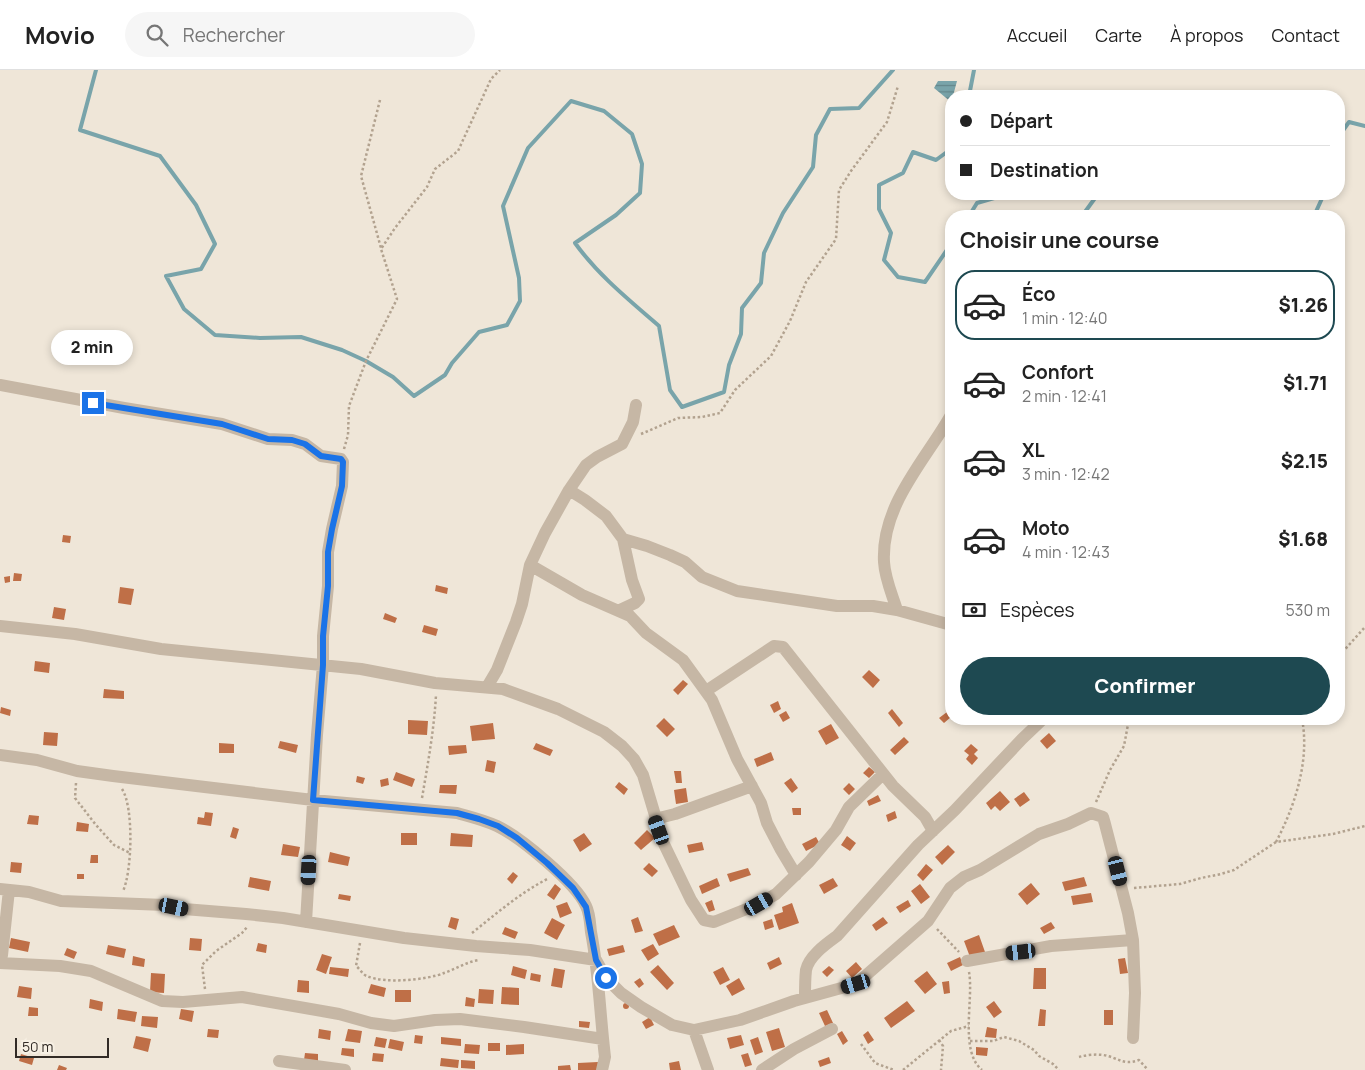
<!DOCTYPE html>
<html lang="fr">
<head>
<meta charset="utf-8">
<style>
	body { margin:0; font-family:Manrope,sans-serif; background:#f6f6f6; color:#222; height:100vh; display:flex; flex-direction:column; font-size:19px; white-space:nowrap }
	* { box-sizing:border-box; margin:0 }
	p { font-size:16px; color:#767676 }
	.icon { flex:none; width:28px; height:28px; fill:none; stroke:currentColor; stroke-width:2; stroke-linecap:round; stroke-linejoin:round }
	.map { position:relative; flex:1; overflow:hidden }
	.side { position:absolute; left:945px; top:140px; width:400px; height:515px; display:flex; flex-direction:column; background:#fff; border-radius:20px; box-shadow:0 2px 8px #0003 }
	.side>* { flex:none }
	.guide { position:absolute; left:945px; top:20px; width:400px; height:110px; border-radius:20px; box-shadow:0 2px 8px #0003; display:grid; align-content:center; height:110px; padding:0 15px; background:#fff }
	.scale { position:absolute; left:15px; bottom:12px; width:94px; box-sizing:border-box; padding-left:5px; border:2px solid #322b26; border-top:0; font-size:14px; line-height:18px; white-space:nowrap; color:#322b26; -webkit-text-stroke:4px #f7f0e4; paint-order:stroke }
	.end { position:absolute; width:22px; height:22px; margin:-11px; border:6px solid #1a73e8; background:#fff; box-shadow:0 0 0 2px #fff }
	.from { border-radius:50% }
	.bubble { position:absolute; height:35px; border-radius:18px; background:#fff; box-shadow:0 2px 8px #0003; font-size:16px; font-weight:800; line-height:35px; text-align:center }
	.car { position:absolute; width:15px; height:30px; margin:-15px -8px; border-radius:6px; box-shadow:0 0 4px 1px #0007; background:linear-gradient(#222 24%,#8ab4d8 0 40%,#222 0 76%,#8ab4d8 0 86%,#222 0) }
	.guide b { display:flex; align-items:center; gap:18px; height:48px; font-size:19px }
	.guide b+b { border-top:1px solid #e0e0e0 }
	.guide i { width:12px; height:12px; background:#222 }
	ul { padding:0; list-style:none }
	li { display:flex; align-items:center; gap:15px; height:70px; margin:0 10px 8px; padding:0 5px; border:2px solid transparent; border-radius:20px }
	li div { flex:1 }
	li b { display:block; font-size:19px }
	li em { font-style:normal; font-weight:800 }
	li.current { border-color:#1e4951 }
	li>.icon { width:45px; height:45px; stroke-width:1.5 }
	h2 { padding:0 15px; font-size:22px; line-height:60px }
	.pay { display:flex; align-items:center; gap:12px; height:55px; padding:0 15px; font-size:19px }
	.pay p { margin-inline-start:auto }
	.cta { display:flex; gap:10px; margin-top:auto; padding:10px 15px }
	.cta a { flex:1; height:58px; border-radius:30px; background:#1e4951; color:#fff; font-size:20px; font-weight:800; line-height:58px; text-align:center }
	header { display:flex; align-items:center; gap:30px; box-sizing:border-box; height:70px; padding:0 25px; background:#fff; border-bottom:1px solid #e0e0e0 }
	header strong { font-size:24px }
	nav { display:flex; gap:28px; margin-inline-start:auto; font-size:18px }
	.search { width:350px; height:45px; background:#f6f6f6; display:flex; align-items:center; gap:12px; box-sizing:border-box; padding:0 18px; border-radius:28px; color:#767676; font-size:19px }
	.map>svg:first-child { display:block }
	.water { fill:url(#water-rules) }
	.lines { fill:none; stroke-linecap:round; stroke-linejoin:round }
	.stream { stroke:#79a4aa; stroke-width:4 }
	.building { fill:#bf6f47 }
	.path { stroke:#b2a28f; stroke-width:2.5; stroke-dasharray:2.5 2.5; stroke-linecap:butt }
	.street { stroke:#c6b7a5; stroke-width:12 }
	.route { stroke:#1a73e8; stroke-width:6 }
</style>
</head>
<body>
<header>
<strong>Movio</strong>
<div class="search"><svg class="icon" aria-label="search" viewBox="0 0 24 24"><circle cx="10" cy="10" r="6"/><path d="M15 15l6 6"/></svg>Rechercher</div>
<nav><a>Accueil</a><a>Carte</a><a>À propos</a><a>Contact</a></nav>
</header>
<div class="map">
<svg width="1365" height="1000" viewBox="0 0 1365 1000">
	<defs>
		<pattern id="water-rules" width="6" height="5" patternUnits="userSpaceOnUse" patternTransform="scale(1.25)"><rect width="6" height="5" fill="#79a4aa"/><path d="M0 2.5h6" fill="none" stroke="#64868a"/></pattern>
	</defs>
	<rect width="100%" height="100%" fill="#efe6d8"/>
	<!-- water -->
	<path class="water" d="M938 11H957L953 26H951V32L934 18Z"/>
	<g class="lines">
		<!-- stream -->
		<path class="stream" d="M96 0 80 60 160 86 196 135 215 174 201 199 166 206 184 239 215 265 260 268 301 267 342 280 366 291 393 307 414 326 445 305 452 293 479 262 507 255 520 231 519 208 503 136 528 78 571 31 604 41 632 64 642 94 640 123 616 145 575 173C598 205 629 230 659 256L670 320 682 337 724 322 729 295 741 264 742 238 761 213 764 183 783 143 813 97 816 65 830 39 859 38 893 0
			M969 26 974 0
			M1339 66 1349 52 1365 56
			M951 79 936 90 913 82 903 103 879 115V139L891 163 884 190 898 207 925 212 951 174
			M1339 88V93
			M969 146 977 133 1008 124
			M1082 146 1098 124
			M1314 146 1324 124"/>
	</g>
	<!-- building -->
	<path class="building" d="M63 465 71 466 70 473 62 472Z
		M14 503 22 504 21 511H13Z
		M10 506V512L5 513 4 507Z
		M436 515 448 518 447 524 435 521Z
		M120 517 134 519 131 535 118 533Z
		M54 537 66 539 64 550 52 548Z
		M385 543 397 548 395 553 383 549Z
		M424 555 438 559 436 566 422 562Z
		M35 591 50 593 49 603 34 601Z
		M869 600 880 610 873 618 862 607Z
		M683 610 688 614 678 625 673 620Z
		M104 619 124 621V629L103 628Z
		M778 631 781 639 774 643 770 635Z
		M1 637 11 640 10 646 0 643Z
		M892 639 903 653 899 657 888 643Z
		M786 641 790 648 783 652 779 645Z
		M947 642 951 647 944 653 939 648Z
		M664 648 675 659 667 667 656 656Z
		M408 650 428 651 427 665 408 664Z
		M493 653 495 669 472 671 470 656Z
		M831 654 839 668 826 675 818 661Z
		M44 662 58 663 57 676 43 675Z
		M1049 663 1056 671 1047 679 1040 671Z
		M904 667 909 672 895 685 890 680Z
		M280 671 298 675 296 683 278 678Z
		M219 673 234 674V683H219Z
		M536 673 553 680 550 686 533 679Z
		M971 674 978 680 974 684 978 688 972 695 966 689 969 685 964 681Z
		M466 675 467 683 449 685 448 676Z
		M771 682 774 690 757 697 754 689Z
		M487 690 496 692 494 703 485 701Z
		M869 697 875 702 869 708 863 703Z
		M674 701H681L682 713H676Z
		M396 702 415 709 412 717 393 710Z
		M357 706 365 708 363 714 356 712Z
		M388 708 389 715 381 717 380 710Z
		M791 708 798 718 792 723 784 713Z
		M619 712 628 719 624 725 615 717Z
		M849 713 855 719 849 725 843 719Z
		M440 715H457L456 724 439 723Z
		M686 718 688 732 676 734 674 720Z
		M1000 721 1010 732 1000 741 995 736 991 740 986 733Z
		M1024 722 1030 730 1020 737 1014 729Z
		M878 725 881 731 869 736 867 731Z
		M792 738H801V745H793Z
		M895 741 897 748 888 752 886 745Z
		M205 742 213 743 211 756 197 754 198 747 204 748Z
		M29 745 39 746 38 755 27 754Z
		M77 752 89 754 88 762 76 761Z
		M233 757 239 759 236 769 230 767Z
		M647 760 655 768 641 780 634 773Z
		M401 763H417V775H401Z
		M451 763 473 765 472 777 450 776Z
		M584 763 592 774 580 782 573 770Z
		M847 766 856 773 850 781 841 775Z
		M816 767 820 774 806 781 802 774Z
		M702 772 704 780 689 783 687 775Z
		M283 774 300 777 298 787 281 785Z
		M948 775 955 782 942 795 935 787Z
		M330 782 350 787 348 796 328 792Z
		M91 785H98V793H90Z
		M11 792 22 793 21 803 10 802Z
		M649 793 658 801 652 807 643 799Z
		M926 794 933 800 923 811 917 805Z
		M748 798 751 805 730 812 727 804Z
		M513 802 518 806 512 814 507 809Z
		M77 804H84V809H77Z
		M250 807 271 811 269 821 248 817Z
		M1084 807 1087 816 1065 821 1062 812Z
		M717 808 720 816 702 824 699 816Z
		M833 808 838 816 824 824 819 815Z
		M1031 813 1040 824 1027 835 1018 824Z
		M555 814 561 819 554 830 547 825Z
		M920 814 930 827 921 834 911 821Z
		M1091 823 1093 832 1073 835 1071 826Z
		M339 824 351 826 350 831 338 829Z
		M712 830 715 840 709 842 705 833Z
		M908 830 911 836 900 843 896 837Z
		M567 832 572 843 560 848 556 836Z
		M792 833 799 853 779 860 774 845 783 842 782 837Z
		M451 847 459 849 456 860 448 857Z
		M638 847 643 861 635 863 631 850Z
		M883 847 888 853 876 861 872 855Z
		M552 848 565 855 557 870 544 863Z
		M772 849 774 857 765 860 763 852Z
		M1051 852 1055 858 1044 864 1040 858Z
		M674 855 680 867 659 876 653 864Z
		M505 857 518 862 515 869 502 864Z
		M979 865 985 882 970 887 964 871Z
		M11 868 30 872 28 882 9 878Z
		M190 868 202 869 201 881 189 880Z
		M258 873 267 875 266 883 256 881Z
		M653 874 659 884 648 891 641 880Z
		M108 875 126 879 124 888 106 884Z
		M623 875 625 882 609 886 607 879Z
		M67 878 77 882 74 889 64 885Z
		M322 884 332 887 326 904 316 900Z
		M133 886 145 889 144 897 132 895Z
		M779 887 782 894 770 900 767 893Z
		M960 887 963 895 951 901 947 893Z
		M1125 888 1128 903 1120 904 1118 889Z
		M856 892 862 899 852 908 846 901Z
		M658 895 674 913 667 920 650 902Z
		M513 896 527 900 525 909 511 905Z
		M829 896 834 900 827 907 822 902Z
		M330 897 349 899 348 907 329 904Z
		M723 897 730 910 720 915 713 902Z
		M554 898 565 900 562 918 551 916Z
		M1034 898H1046V919H1033Z
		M927 901 937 914 925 924 914 911Z
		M151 903 165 904 164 923 150 922Z
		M531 903 541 905 540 912 530 910Z
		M640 908 644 914 639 918 634 912Z
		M739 908 745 919 732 926 726 916Z
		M298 910 309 911V923L297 922Z
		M949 911 950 923 944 924 942 912Z
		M371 914 386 918 384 927 368 923Z
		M19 916 32 918 31 929 17 927Z
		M502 917 519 918V935L501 934Z
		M479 919 494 920 493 934 478 933Z
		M395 920H411V932H395Z
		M466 927 475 929 474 937 465 936Z
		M90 929 103 932 102 941 89 938Z
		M907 931 915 941 891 958 884 948Z
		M994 931 1002 942 994 948 986 937Z
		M623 936a3 3 0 1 1 6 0a3 3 0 1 1-6 0Z
		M29 937 38 938V946H28Z
		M118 939 137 942 135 952 117 949Z
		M181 939 194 941 192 952 179 949Z
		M1040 939 1046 940 1045 956H1038Z
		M827 940 833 953 825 956 819 943Z
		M1104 940H1113V955H1104Z
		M142 946 158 947 157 958 141 956Z
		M650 947 654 955 646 959 642 952Z
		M579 951 590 952 589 958 579 957Z
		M987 957 997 959 996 968 985 967Z
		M779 958 785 977 772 981 766 962Z
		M208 959 219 960 218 968 207 967Z
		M319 959 331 961 330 970 318 968Z
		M348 959 362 961 360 973 345 971Z
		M842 961 848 971 843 975 837 964Z
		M868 961 874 970 868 974 863 965Z
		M415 965 423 966 422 974 414 973Z
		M741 965 744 975 730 979 727 968Z
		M136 966 151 969 148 982 133 978Z
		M376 967 387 969 385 978 374 976Z
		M441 967 461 969V976L441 974Z
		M758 967 763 982 755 985 750 970Z
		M390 969 404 972 402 981 388 978Z
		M488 973H500V981H488Z
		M465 974 480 975 479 984 464 983Z
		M524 974V984L506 985V975Z
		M976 977 988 978 987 986 976 985Z
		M342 978 354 979V987L341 985Z
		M305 983 318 984V991L304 990Z
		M373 983 384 984 383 992 372 991Z
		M748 983 752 995 745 997 741 985Z
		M21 984 34 988 32 995 19 991Z
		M829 987 831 993 820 997 818 991Z
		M441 988 459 990 458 998 440 996Z
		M461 990 475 991V999L461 998Z
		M679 991 681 1000H670L669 993Z
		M598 992V1000H578V993Z
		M59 995 67 998 66 1000H57Z
		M570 995 571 1000H558V996Z"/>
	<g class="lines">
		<!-- path -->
		<path class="path" d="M380 30 361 106 381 178
			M641 364 678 348 702 347 720 343 735 320 771 286 790 251 806 212 836 169 839 120 851 101 887 52 898 16
			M344 379 348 365 349 336 366 291 397 229 381 179 395 158 427 117 435 99 458 81 491 9 500 0
			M1339 586 1365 557
			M76 713 75 728 96 755 114 775 130 783
			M122 719C134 737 132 802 123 821
			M422 728C428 693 434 660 436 625
			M1096 732 1110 700 1124 676 1129 649
			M1276 772C1295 736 1310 690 1302 649
			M1134 818 1180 814 1201 808 1221 804 1234 800 1276 772 1333 764 1365 756
			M937 859 959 882
			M472 863C497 843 520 823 549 808
			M360 873 356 896C360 899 363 905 367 906 384 914 427 910 444 903 456 899 466 892 479 890
			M969 902C974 929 959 981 982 1000
			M205 919 202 895 216 881 242 863 248 856
			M939 970 943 976 941 1000
			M970 971H993L1004 967 1019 971 1034 980 1039 986 1053 994 1059 1000
			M861 974 875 993 894 1000
			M1079 987C1086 985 1095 984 1103 985 1118 987 1122 996 1139 990L1148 1000
			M903 1000 951 961 969 956"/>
		<!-- street -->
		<path class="street" d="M0 315 124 338 222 354 268 369 292 370 305 374 321 386 341 389 343 392 342 416 332 459 328 482V516L323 566V595L317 665 306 852
			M569 420 585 430 606 446 623 469 632 510 639 529 635 533 620 540
			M623 469 647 476 670 485 685 492 702 507 737 521 837 536H873L897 540 951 555
			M530 495 582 525 630 546 646 563 683 590 712 630 737 689 761 733 767 753 781 780 796 805
			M897 540C892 524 885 509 884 492 881 435 925 391 951 345
			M0 556 75 564 161 579 361 599 435 613 503 619 558 639 604 662 622 676 634 689 643 705 663 772 691 830 704 850 714 852 759 834 776 824 809 792 836 760 849 737 883 704
			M487 617 497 600 516 552 522 534 530 495 545 463 569 420 586 395 597 387 622 374 633 352 636 335
			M706 621 774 576 783 577 893 716 925 747 933 761
			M0 685 37 690 77 701 113 706 313 730 457 743C471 747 484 750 497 756 520 767 576 813 586 836 590 844 590 854 591 862 599 903 600 946 605 987L602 1000
			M655 749 675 744 752 716
			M0 819 29 822 61 831 165 835 184 839 246 844 283 848 404 868 476 876 530 880 596 890 606 908 621 923 641 937 672 955 694 960 740 950 794 931 856 914 928 851 950 818 964 807 980 800 1039 764 1068 754 1091 743 1103 747 1105 754 1128 843 1133 870 1135 923 1133 968
			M967 891 1051 876 1133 870
			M0 892 2 885 9 820
			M0 893 60 896 91 901 162 931 183 932 242 927 339 944 371 953 394 956 435 950 460 949 524 957 603 969
			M805 928C805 919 805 909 806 900 809 886 826 874 837 866L918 775 955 740 1022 669 1043 649
			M694 960 708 1000
			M279 991 345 1000
			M762 1000 794 979 832 959"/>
	</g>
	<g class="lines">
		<!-- route -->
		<path class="route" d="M93 333 222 354 268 369 292 370 305 374 321 386 341 389 343 392 342 416 332 459 328 482V516L323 566V595L313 730 457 743 479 749 498 756 517 768 547 793 573 818 586 837 596 890 606 908"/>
	</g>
</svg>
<div class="scale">50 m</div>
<i class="end from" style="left:606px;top:908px"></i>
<i class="end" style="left:93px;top:333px"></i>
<div class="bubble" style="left:51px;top:260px;width:82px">2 min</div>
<i class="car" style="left:659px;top:760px;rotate:340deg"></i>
<i class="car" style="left:309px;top:800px;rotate:183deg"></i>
<i class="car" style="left:1118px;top:801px;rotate:166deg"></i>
<i class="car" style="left:759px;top:834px;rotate:60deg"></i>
<i class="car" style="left:174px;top:837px;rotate:102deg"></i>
<i class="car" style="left:1021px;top:882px;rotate:264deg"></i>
<i class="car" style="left:856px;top:914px;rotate:253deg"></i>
<div class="guide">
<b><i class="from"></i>Départ</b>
<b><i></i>Destination</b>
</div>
<section class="side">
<h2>Choisir une course</h2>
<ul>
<li class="current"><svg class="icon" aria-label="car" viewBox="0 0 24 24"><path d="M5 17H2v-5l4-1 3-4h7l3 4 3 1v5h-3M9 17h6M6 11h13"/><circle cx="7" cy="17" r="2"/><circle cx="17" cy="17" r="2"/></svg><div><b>Éco</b><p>1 min · 12:40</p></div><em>$1.26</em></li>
<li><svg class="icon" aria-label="car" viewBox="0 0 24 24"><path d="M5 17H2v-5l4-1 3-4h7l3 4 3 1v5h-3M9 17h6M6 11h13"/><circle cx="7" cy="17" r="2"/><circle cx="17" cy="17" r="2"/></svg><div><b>Confort</b><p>2 min · 12:41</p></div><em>$1.71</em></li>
<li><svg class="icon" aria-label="car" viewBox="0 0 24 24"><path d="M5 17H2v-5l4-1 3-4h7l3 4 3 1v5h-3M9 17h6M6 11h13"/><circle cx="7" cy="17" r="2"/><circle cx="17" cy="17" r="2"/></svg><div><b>XL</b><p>3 min · 12:42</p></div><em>$2.15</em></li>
<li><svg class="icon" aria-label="car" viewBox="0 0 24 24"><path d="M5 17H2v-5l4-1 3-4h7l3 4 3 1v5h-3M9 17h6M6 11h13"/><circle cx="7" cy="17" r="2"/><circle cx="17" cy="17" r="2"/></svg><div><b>Moto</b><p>4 min · 12:43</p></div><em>$1.68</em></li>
</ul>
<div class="pay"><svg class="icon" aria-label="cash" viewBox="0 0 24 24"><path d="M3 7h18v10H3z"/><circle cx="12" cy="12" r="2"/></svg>Espèces<p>530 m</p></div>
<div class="cta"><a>Confirmer</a></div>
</section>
</div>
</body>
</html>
